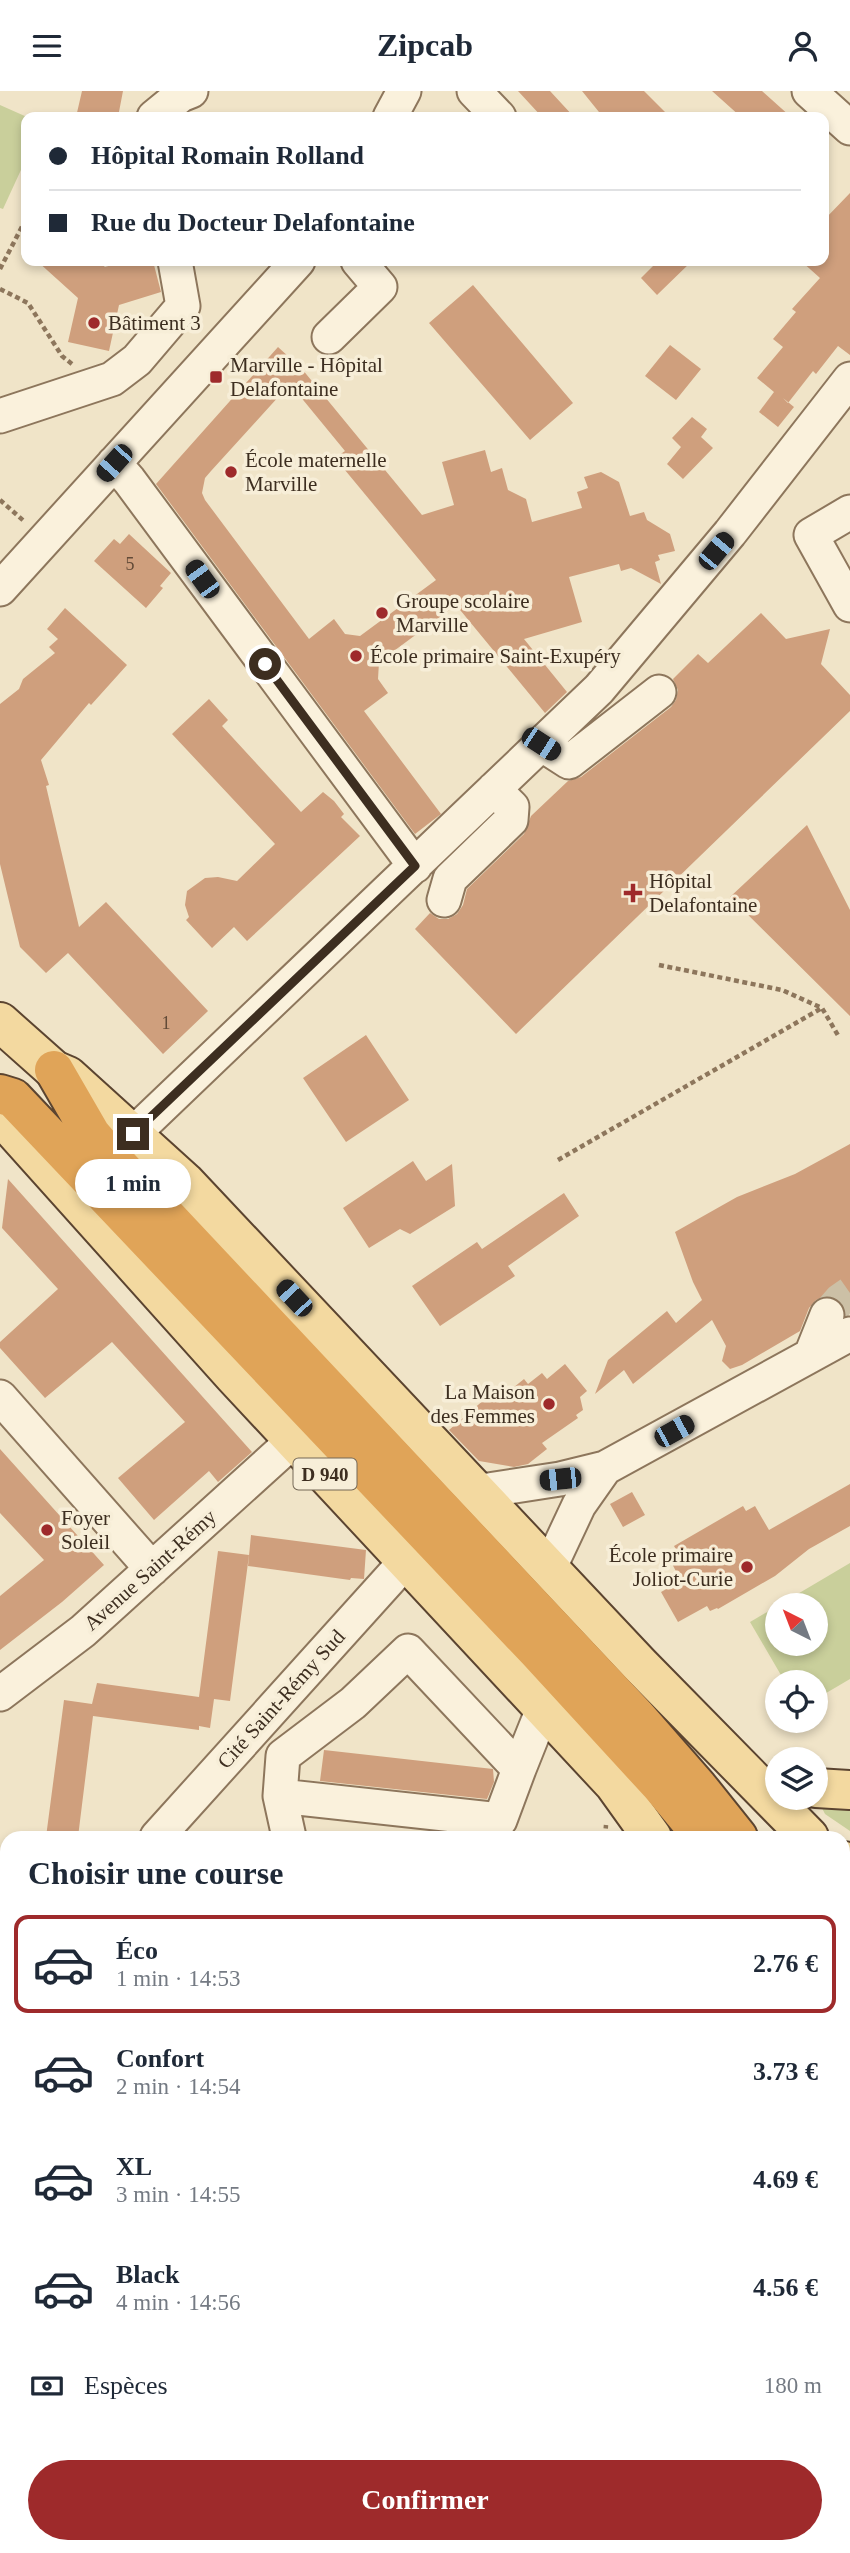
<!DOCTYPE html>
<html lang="fr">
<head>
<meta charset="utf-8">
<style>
	body { margin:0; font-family:"Times New Roman",serif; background:#f6f6f7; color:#1f2937; height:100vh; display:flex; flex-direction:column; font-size:26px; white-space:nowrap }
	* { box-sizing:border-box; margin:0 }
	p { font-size:23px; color:#747a83 }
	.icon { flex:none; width:38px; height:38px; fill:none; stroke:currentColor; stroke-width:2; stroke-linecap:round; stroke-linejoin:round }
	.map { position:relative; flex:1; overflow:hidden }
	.details { position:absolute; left:0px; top:1740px; width:850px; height:723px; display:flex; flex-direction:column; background:#fff; border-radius:21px 21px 0 0; box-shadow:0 4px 10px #0003 }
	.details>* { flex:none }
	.top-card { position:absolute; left:21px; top:21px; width:808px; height:154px; border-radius:14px; box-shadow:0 4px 10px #0003; display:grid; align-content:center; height:154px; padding:0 28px; background:#fff }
	.needle { width:46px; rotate:318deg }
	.fabs { position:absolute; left:765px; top:1502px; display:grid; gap:14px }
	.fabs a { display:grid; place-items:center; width:63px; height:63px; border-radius:50%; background:#fff; box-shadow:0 4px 10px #0003; font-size:35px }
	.end { position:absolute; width:32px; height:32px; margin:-16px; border:9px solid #3d2e20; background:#fff; box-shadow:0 0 0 4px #fff }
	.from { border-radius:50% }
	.bubble { position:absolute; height:49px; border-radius:24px; background:#fff; box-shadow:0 4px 10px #0003; font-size:23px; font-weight:700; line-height:49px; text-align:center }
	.car { position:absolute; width:21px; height:42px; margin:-21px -10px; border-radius:9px; box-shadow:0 0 5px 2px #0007; background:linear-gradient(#222 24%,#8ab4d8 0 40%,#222 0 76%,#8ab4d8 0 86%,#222 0) }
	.top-card b { display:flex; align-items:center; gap:24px; height:66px; font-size:26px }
	.top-card b+b { border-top:2px solid #e0e1e3 }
	.top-card i { width:18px; height:18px; background:#1f2937 }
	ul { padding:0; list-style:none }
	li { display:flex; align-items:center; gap:21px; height:98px; margin:0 14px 10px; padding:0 14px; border:4px solid transparent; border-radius:14px }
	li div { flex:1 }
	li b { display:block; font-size:26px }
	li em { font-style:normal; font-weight:700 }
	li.current { border-color:#9e2a2b }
	li>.icon { width:63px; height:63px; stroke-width:1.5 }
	h2 { padding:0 28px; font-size:32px; line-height:84px }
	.pay { display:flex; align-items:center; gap:18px; height:77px; padding:0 28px; font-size:26px }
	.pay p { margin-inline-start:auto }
	.button { display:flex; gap:14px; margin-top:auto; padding:14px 28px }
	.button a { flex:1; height:80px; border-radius:42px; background:#9e2a2b; color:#fff; font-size:28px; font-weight:700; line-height:80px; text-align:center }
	header { display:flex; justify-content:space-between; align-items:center; height:91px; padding:0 28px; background:#fff; font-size:32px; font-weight:700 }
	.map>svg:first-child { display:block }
	.green { fill:#c9cf9b }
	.building { fill:#cf9f7d; fill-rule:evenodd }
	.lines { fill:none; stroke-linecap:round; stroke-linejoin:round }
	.minor-tunnel { stroke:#ccc0a6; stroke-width:33; stroke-dasharray:33 17; stroke-linecap:butt }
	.minor-casing { stroke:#8d765c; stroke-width:37 }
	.major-casing { stroke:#5b4430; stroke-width:42 }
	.highway-casing { stroke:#5b4430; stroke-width:42 }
	.path { stroke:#8d765c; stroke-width:4.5; stroke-dasharray:5 3.5; stroke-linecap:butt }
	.minor { stroke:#faf1dc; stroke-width:33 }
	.major { stroke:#f3d9a0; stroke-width:38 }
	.highway { stroke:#e0a458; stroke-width:38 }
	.tram { stroke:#3d2e20; stroke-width:2 }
	.route { stroke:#3d2e20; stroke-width:9 }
	.poi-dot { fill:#9e2a2b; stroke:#f7eed8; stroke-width:2.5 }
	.labels { text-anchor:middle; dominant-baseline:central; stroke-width:7; stroke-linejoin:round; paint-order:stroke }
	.number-label { font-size:18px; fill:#624a37 }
	.shield { fill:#f7eed8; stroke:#756857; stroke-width:2 }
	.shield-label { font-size:19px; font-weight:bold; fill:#3d2e20 }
	.poi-label { font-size:21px; fill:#3d2e20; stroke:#f7eed8; text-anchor:start }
	.street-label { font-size:21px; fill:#3d2e20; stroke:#f7eed8 }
</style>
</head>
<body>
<header><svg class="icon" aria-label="menu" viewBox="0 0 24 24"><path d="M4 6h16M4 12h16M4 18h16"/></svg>Zipcab<svg class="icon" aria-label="person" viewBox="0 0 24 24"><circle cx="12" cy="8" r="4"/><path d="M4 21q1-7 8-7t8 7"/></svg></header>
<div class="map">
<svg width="850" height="2462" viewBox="0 0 850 2462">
	<rect width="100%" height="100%" fill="#f0e4c8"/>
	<!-- green -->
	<path class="green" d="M0 14 27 26 26 68 3 118 0 117Z
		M850 1472V1588L816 1608V1591H785L750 1531 777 1515V1552H816V1514H779Z
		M850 1709V1740L825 1723 822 1717Z
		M844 2053 850 2075V2394L844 2428Z"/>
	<!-- building -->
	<path class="building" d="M82 0H123L118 26H76Z
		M518 0H550L574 26H542Z
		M582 0H644L670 26H603Z
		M712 0H762L791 26H741Z
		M850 102V264L838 255 816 283 813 280 788 312 783 307 794 316 778 336 759 321 774 301 757 287 783 256 773 248 796 221 792 218 820 187 801 170H824V129Z
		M37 170H98L105 176 125 170H153L161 201 119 214 109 260 68 251 78 207Z
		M658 170H692L657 204 641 187Z
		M473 194 573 312 530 349 429 232Z
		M670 254 701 278 676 309 645 285Z
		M278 256 302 278 422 424 454 414 442 371 485 359 491 381 502 377 508 399 526 408 532 431 582 417 577 401 588 397 584 386 601 381 619 391 630 425 644 421 647 429 670 443 675 460 658 464 660 469 655 471 661 493 631 477 621 480 619 473 569 486 582 531 524 548 567 601 545 622 456 514 379 571 378 588 388 602 364 620 441 723 415 743 156 393ZM290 293 345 360 335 367 436 489 360 545 345 543 334 528 309 548 205 409 202 402 205 387 211 380Z
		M692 326 707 338 701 346 713 357 683 388 667 373 681 356 672 347Z
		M129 443 171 482 160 495 163 497 146 517 94 470 114 448 120 453Z
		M65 517 127 574 91 614 89 612 41 669 49 694 46 695 79 836 106 811 208 920 163 963 68 862 46 882 20 856 0 773V613L19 598 23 588 55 562 49 556 58 548 47 538Z
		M761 522 786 548 830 538 821 573 850 604V620L516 943 415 838 430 822 439 828H448L457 823 463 814 467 798 524 743 531 725 568 690 581 686 671 616 676 609 678 599 673 588 698 563 708 572Z
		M209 608 228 629 222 635 301 721 323 701 334 710 344 723 341 726 360 745 247 850 234 836 212 857 186 829 189 826 185 814 187 800 205 787 218 786 237 790 275 753 172 643Z
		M807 734 850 819V925L730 806Z
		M366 944 409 1009 346 1051 303 987Z
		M850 1053V1211L843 1215 833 1206 825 1205 816 1209 809 1217 800 1240 742 1274 730 1278 722 1270 726 1255 712 1229 633 1293 624 1279 595 1303 608 1269 667 1220 676 1232 702 1209 693 1191 675 1141 737 1106 795 1083Z
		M413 1070 426 1090 452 1073 455 1115 410 1143 400 1138 369 1157 343 1117Z
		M8 1088 252 1361 218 1391 209 1380 154 1429 118 1387 185 1331 112 1251 45 1307 0 1257V1251L58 1198 2 1137Z
		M564 1102 579 1125 508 1175 515 1185 440 1235 412 1195 477 1151 482 1158Z
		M565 1273 587 1300 580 1306 583 1319 576 1324 578 1327 542 1352 547 1358 528 1373 514 1376 479 1370 449 1339 500 1295 508 1301 524 1288 528 1293 542 1282 547 1288Z
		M0 1358 104 1474 62 1511 0 1559V1505L44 1469 0 1422Z
		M850 1393V1435L809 1458 775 1485 718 1518 717 1517 710 1520 707 1515 678 1531 661 1501 681 1490 668 1465 677 1460 674 1455 743 1415 746 1420 755 1415 769 1439Z
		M632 1401 645 1424 623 1436 610 1413Z
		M251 1444 366 1459 364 1488 351 1487 350 1489 248 1475Z
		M218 1460 249 1464 230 1610 214 1608 210 1637 199 1635V1639L93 1625 78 1746H46L64 1609 92 1613 97 1592 199 1606Z
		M324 1659 493 1678 494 1691 487 1708 320 1690Z"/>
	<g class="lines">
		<!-- minor-tunnel -->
		<path class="minor-tunnel" d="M827 1224 840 1209 850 1202"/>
		<!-- minor casing -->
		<g class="minor-casing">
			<path id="minor" d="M474 0 499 26
				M809 0 850 37
				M154 26 181 4 191 0
				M390 26 404 0
				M329 246 380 196 358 170
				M0 325 112 288 137 269 183 215 175 170
				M114 372 129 389 415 775
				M850 421 811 444 850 514
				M0 498 298 170
				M541 653 569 671 659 601
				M444 809 450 788 511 729 512 716 494 698
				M133 1043 599 598 730 442 850 288
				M811 1264 827 1224
				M0 1306 152 1478
				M475 1401 560 1388 605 1377 850 1243
				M549 1478 579 1414 605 1377
				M0 1603 83 1540 294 1349
				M519 1678 543 1618
				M280 1705 500 1729
				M157 1746 406 1470
				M289 1746 280 1705 283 1665 353 1612 408 1560 519 1678 500 1729 483 1746
				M0 1820 7 1821
				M0 2292 7 2289
				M0 2365 7 2357
				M122 2455 130 2462
				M489 2455 492 2462
				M614 2455 649 2462"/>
		</g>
		<!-- major casing -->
		<g class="major-casing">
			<path id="major" d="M0 931 54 979 68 985 185 1091 640 1574 809 1746
				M0 1024 234 1285 614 1693 652 1746
				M816 1697 850 1699
				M844 1770 850 1774
				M844 1857 850 1854
				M844 1978 850 1976
				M0 2023 7 2024
				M0 2061H7
				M181 2462 186 2455"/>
		</g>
		<!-- highway casing -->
		<g class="highway-casing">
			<path id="highway" d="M54 979 91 1043 109 1064 636 1625 698 1696 738 1746
				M0 1003 13 1007 537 1560 660 1694 703 1746
				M844 1927 850 1943
				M844 2008 850 2029"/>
		</g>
		<!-- path -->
		<path class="path" d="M0 178 26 128
			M0 198 28 212 62 265 72 273
			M0 409 25 431
			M659 874 782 899 822 917 839 946
			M558 1069 822 917
			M605 1746 606 1734
			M72 2462V2455"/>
		<!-- minor -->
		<use href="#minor" class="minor"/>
		<!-- major -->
		<use href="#major" class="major"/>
		<!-- highway -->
		<use href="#highway" class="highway"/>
		<!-- tram -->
		<path class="tram" d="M844 1894 850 1891
			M844 1907 850 1904
			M0 2034 7 2035
			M0 2046H7"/>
	</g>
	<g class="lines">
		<!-- route -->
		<path class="route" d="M133 1043 415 775 265 573"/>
	</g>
	<!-- markers -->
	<g class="poi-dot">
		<circle cx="94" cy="232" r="7"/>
		<rect x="209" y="279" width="14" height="14" rx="3.5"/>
		<circle cx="231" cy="381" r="7"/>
		<circle cx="382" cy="522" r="7"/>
		<circle cx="356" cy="565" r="7"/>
		<path d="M629.5 791.5h7v7h7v7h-7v7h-7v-7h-7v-7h7z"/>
		<circle cx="549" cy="1313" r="7"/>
		<circle cx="47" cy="1439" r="7"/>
		<circle cx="747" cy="1476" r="7"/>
	</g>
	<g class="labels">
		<!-- number labels -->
		<g class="number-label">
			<text x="130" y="473">5</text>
			<text x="166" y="932">1</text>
		</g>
		<!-- shield labels -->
		<rect class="shield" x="293.5" y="1367.5" width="63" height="31" rx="5"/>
		<g class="shield-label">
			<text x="325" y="1383">D 940</text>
		</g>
		<!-- poi labels -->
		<g class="poi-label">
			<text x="108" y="232">Bâtiment 3</text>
			<text x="230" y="274">Marville - Hôpital<tspan x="230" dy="24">Delafontaine</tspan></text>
			<text x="245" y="369">École maternelle<tspan x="245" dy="24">Marville</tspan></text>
			<text x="396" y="510">Groupe scolaire<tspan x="396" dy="24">Marville</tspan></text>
			<text x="370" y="565">École primaire Saint-Exupéry</text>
			<text x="649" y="790">Hôpital<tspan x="649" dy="24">Delafontaine</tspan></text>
			<text x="535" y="1301" text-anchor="end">La Maison<tspan x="535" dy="24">des Femmes</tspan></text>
			<text x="61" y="1427">Foyer<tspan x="61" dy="24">Soleil</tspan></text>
			<text x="733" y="1464" text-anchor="end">École primaire<tspan x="733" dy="24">Joliot-Curie</tspan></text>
		</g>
		<!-- street labels -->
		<g class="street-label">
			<text transform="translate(150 1479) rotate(-42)">Avenue Saint-Rémy</text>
			<text transform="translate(281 1608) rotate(-48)">Cité Saint-Rémy Sud</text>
		</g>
	</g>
</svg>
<div class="fabs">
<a><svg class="needle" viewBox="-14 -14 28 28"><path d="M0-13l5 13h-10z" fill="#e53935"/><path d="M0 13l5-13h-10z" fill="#747a83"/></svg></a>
<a><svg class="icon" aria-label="locate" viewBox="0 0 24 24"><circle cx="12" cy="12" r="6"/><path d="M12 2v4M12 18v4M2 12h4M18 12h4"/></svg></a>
<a><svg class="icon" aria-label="layers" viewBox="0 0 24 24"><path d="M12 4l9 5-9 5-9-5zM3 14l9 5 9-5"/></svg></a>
</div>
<i class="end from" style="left:265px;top:573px"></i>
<i class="end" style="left:133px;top:1043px"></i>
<div class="bubble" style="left:75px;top:1068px;width:116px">1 min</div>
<i class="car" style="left:114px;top:372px;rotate:222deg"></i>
<i class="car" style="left:716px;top:460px;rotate:40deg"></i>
<i class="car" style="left:202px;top:488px;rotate:324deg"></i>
<i class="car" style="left:541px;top:653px;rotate:123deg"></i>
<i class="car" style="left:294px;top:1207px;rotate:317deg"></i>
<i class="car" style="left:674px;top:1340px;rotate:61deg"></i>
<i class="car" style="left:560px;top:1388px;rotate:264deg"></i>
<div class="top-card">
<b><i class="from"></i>Hôpital Romain Rolland</b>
<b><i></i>Rue du Docteur Delafontaine</b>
</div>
<section class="details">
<h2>Choisir une course</h2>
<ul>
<li class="current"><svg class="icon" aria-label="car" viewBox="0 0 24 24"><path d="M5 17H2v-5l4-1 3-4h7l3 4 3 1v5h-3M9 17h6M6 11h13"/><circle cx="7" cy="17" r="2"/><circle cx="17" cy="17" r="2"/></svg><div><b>Éco</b><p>1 min · 14:53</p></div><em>2.76 €</em></li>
<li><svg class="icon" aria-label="car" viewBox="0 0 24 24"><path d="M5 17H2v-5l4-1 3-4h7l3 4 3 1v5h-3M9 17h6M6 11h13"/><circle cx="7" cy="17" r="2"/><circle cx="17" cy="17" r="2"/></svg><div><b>Confort</b><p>2 min · 14:54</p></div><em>3.73 €</em></li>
<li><svg class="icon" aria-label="car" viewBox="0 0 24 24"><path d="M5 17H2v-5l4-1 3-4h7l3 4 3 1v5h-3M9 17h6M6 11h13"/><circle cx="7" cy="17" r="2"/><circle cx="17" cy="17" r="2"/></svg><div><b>XL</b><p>3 min · 14:55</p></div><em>4.69 €</em></li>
<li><svg class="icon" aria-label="car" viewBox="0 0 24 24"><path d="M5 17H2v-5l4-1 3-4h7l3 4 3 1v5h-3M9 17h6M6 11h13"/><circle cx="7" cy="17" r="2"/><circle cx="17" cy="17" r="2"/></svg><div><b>Black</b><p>4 min · 14:56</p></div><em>4.56 €</em></li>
</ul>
<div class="pay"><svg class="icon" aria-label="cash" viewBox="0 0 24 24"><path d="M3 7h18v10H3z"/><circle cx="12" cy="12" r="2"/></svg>Espèces<p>180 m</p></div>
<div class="button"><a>Confirmer</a></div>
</section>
</div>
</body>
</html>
